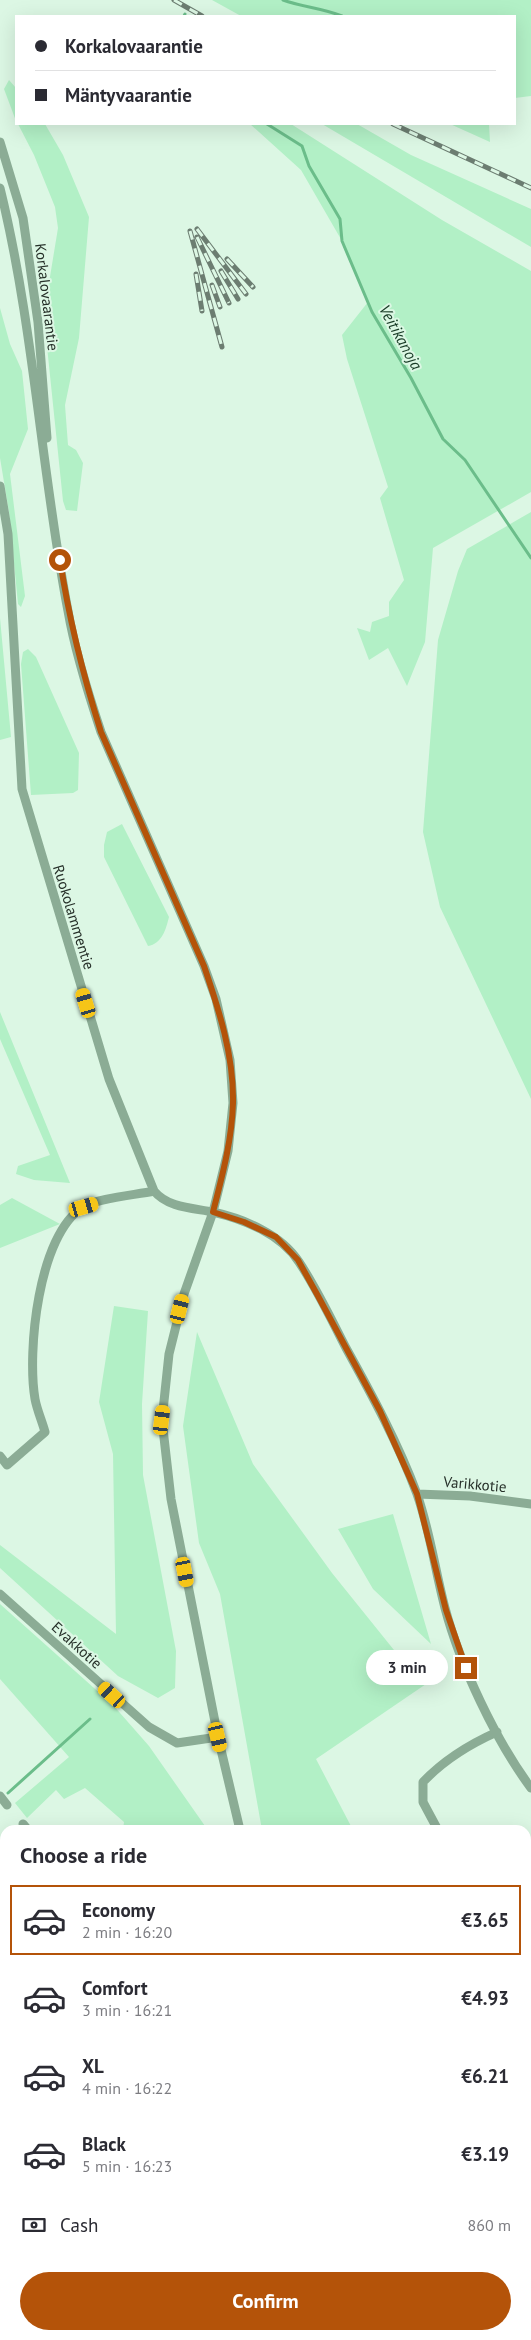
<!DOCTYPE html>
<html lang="en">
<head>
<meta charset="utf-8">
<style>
	body { margin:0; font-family:"PT Sans",sans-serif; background:#f2f2f3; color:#2b2b33; height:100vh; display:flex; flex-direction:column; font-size:19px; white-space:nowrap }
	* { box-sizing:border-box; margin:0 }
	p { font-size:16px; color:#7c7c81 }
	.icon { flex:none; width:28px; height:28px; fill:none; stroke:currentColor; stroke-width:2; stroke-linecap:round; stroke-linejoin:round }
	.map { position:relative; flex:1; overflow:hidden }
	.panel { position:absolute; left:0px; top:1825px; width:531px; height:515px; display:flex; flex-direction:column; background:#fff; border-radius:15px 15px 0 0; box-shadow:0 5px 20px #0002 }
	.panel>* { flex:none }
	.top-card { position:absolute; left:15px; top:15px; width:501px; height:110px; border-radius:0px; box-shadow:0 5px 20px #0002; display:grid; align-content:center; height:110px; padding:0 20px; background:#fff }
	.end { position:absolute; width:22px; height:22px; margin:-11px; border:6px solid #b45309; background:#fff; box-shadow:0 0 0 2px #fff }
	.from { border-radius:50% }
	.bubble { position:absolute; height:35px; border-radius:18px; background:#fff; box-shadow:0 5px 20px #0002; font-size:16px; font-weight:700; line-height:35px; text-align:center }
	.car { position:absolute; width:15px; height:30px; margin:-15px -8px; border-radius:6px; box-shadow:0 0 4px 1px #0007; background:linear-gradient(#f5c518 24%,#345 0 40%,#f5c518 0 76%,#345 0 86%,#f5c518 0) }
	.top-card b { display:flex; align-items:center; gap:18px; height:48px; font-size:19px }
	.top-card b+b { border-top:1px solid #e1e1e2 }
	.top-card i { width:12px; height:12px; background:#2b2b33 }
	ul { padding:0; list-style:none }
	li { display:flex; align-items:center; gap:15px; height:70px; margin:0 10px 8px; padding:0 10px; border:2px solid transparent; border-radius:0px }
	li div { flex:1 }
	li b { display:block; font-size:19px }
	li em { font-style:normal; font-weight:700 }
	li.selected { border-color:#b45309 }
	li>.icon { width:45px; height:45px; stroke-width:1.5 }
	h2 { padding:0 20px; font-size:22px; line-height:60px }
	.pay { display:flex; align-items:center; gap:12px; height:55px; padding:0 20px; font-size:19px }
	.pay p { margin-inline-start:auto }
	.button { display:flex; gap:10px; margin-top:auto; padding:10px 20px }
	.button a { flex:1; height:58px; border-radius:30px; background:#b45309; color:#fff; font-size:20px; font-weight:700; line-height:58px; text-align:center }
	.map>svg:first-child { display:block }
	.green { fill:#b2f0c6 }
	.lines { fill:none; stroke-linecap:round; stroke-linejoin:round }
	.stream { stroke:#6bbd8a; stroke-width:3 }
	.minor { stroke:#8bac95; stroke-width:9 }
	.rail-casing { stroke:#6c7d71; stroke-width:5 }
	.rail { stroke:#dcf7e4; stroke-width:3; stroke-dasharray:9; stroke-linecap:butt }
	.route { stroke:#b45309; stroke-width:6 }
	.labels { text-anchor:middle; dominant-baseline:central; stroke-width:4; stroke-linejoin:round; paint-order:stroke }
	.street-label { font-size:15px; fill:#263029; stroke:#dcf7e4 }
	.water-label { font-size:16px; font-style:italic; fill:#183b26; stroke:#dcf7e4 }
</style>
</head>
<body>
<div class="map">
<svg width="531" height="2340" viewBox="0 0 531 2340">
	<rect width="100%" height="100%" fill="#dcf7e4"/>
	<!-- green -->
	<path class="green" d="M212 0H531V96L515 98V16H241Z
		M9 80 16 88V121L4 89Z
		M18 124H45L63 155 89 217 79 338 65 405 68 445 76 450 83 463 77 511 66 510 63 501 45 327 47 295 58 228 55 207 34 155Z
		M250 124H291L442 220 531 271V492L433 548 425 642 407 686 388 648 369 660 357 628 370 632 372 622 389 616V602L404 580 380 498 388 487 347 359 342 335 368 302 342 241 301 170Z
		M322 124H357L411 155 531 209V247Z
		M450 124H489L490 142Z
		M0 308 10 344 22 371 28 429 10 474 25 596 21 607 18 604 9 512 0 458Z
		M531 512V1099L440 907 423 832 438 640 458 571 467 549Z
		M0 618 11 737 0 740Z
		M28 649 36 657 79 753 78 790 73 793 31 795 21 664 23 652Z
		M122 824 169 917C166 929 162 944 148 946L104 857V845L107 832Z
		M0 1012 70 1183 34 1180 16 1174 18 1166 50 1155 0 1039Z
		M12 1198 60 1224 0 1248V1205Z
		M114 1306 148 1311 142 1404 143 1475 176 1651 175 1688 158 1698 118 1676 0 1568V1545L116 1634 113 1454 99 1402Z
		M197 1332 253 1464 332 1573 402 1660 429 1682 316 1759 353 1830H262L220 1594 199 1543 183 1426Z
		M393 1514 431 1644 373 1589 338 1529Z
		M0 1604 113 1705 149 1746 205 1826 206 1830H123L124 1822 85 1788 64 1799 56 1790 27 1818 15 1803 69 1757 0 1679Z
		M531 1939V2205L526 2202V1944Z"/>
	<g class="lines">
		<!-- stream -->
		<path class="stream" d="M283 0C302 7 322 8 342 16
			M184 16 185 14
			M267 124 302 146 309 166 340 219 342 241 372 312 411 378 443 439 465 460 531 558
			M8 1793 90 1719"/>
		<!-- minor -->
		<path class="minor" d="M0 142 23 218 38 322 47 438
			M0 188C34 326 41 471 68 611 75 652 88 693 101 732L204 966 216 999 230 1060 233 1103 228 1151 213 1212 184 1294 169 1354 162 1420 171 1499 218 1737 240 1830
			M0 486 8 534 22 789 109 1079 154 1191
			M0 1456 7 1465 45 1432C42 1421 37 1410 35 1399 27 1352 38 1235 83 1207 98 1198 135 1195 154 1191 168 1208 193 1208 213 1212 244 1219 281 1234 299 1262 317 1289 331 1319 346 1348 372 1395 398 1443 417 1494 430 1531 435 1570 445 1608 460 1665 496 1741 531 1788
			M417 1494 470 1496 531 1504
			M0 1594 149 1727 177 1743 218 1737
			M0 1796 7 1805
			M23 1824 28 1830
			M438 1830 423 1802V1782C443 1761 470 1744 497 1732
			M0 1968 5 1964
			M0 2056 5 2070
			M526 2217 531 2220
			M275 2335 278 2340
			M519 2335 526 2340
			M126 2340 129 2335"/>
		<!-- rail casing -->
		<g class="rail-casing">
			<path id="rail" d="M174 0 202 16
				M393 124 531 188
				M197 229 246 294
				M190 231 222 347
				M197 237 229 303
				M227 259 253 287
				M221 271 238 299
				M196 274 202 311
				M212 285 220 307"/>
		</g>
		<!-- rail -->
		<use href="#rail" class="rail"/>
	</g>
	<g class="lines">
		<!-- route -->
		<path class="route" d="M60 560C69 619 83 675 101 732L204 966C219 1010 234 1056 233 1103 232 1140 222 1177 213 1212L244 1222 276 1237 298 1260 318 1296 380 1411 417 1494 446 1610 466 1668"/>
	</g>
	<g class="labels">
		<!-- street labels -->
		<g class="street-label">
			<text transform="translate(47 297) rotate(83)">Korkalovaarantie</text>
			<text transform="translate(74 917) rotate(73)">Ruokolammentie</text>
			<text transform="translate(475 1484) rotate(5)">Varikkotie</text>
			<text transform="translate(77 1645) rotate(42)">Evakkotie</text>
		</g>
		<!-- water labels -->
		<g class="water-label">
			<text transform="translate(401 337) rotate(61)">Veitikanoja</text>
		</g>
	</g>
</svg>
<i class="end from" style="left:60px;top:560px"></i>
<i class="end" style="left:466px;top:1668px"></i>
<div class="bubble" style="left:366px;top:1650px;width:82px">3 min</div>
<i class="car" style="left:86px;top:1003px;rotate:343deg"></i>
<i class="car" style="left:84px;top:1207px;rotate:74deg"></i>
<i class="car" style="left:180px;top:1309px;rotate:14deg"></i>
<i class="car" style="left:162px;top:1420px;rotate:7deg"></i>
<i class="car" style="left:185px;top:1572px;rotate:169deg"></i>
<i class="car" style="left:112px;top:1695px;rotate:312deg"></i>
<i class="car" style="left:218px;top:1737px;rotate:167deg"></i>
<div class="top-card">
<b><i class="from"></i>Korkalovaarantie</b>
<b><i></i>Mäntyvaarantie</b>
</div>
<section class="panel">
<h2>Choose a ride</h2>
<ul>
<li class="selected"><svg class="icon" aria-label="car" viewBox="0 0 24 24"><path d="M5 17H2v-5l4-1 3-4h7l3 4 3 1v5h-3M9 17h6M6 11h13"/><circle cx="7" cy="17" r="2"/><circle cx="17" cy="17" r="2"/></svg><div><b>Economy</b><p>2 min · 16:20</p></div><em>€3.65</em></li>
<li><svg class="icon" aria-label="car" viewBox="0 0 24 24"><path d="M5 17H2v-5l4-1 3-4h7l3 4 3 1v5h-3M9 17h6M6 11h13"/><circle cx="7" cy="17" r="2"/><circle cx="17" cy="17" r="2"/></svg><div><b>Comfort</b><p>3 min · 16:21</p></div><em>€4.93</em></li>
<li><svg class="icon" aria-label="car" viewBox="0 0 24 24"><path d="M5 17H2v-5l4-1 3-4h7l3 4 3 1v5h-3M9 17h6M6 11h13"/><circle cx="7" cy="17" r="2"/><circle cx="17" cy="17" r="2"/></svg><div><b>XL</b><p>4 min · 16:22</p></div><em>€6.21</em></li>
<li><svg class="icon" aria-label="car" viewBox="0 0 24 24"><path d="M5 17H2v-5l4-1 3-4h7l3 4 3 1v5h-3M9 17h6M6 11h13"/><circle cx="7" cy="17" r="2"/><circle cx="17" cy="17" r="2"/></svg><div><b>Black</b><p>5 min · 16:23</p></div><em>€3.19</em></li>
</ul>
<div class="pay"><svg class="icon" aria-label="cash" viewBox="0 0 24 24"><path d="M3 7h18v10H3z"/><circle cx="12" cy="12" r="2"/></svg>Cash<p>860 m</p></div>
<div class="button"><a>Confirm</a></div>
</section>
</div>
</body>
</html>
